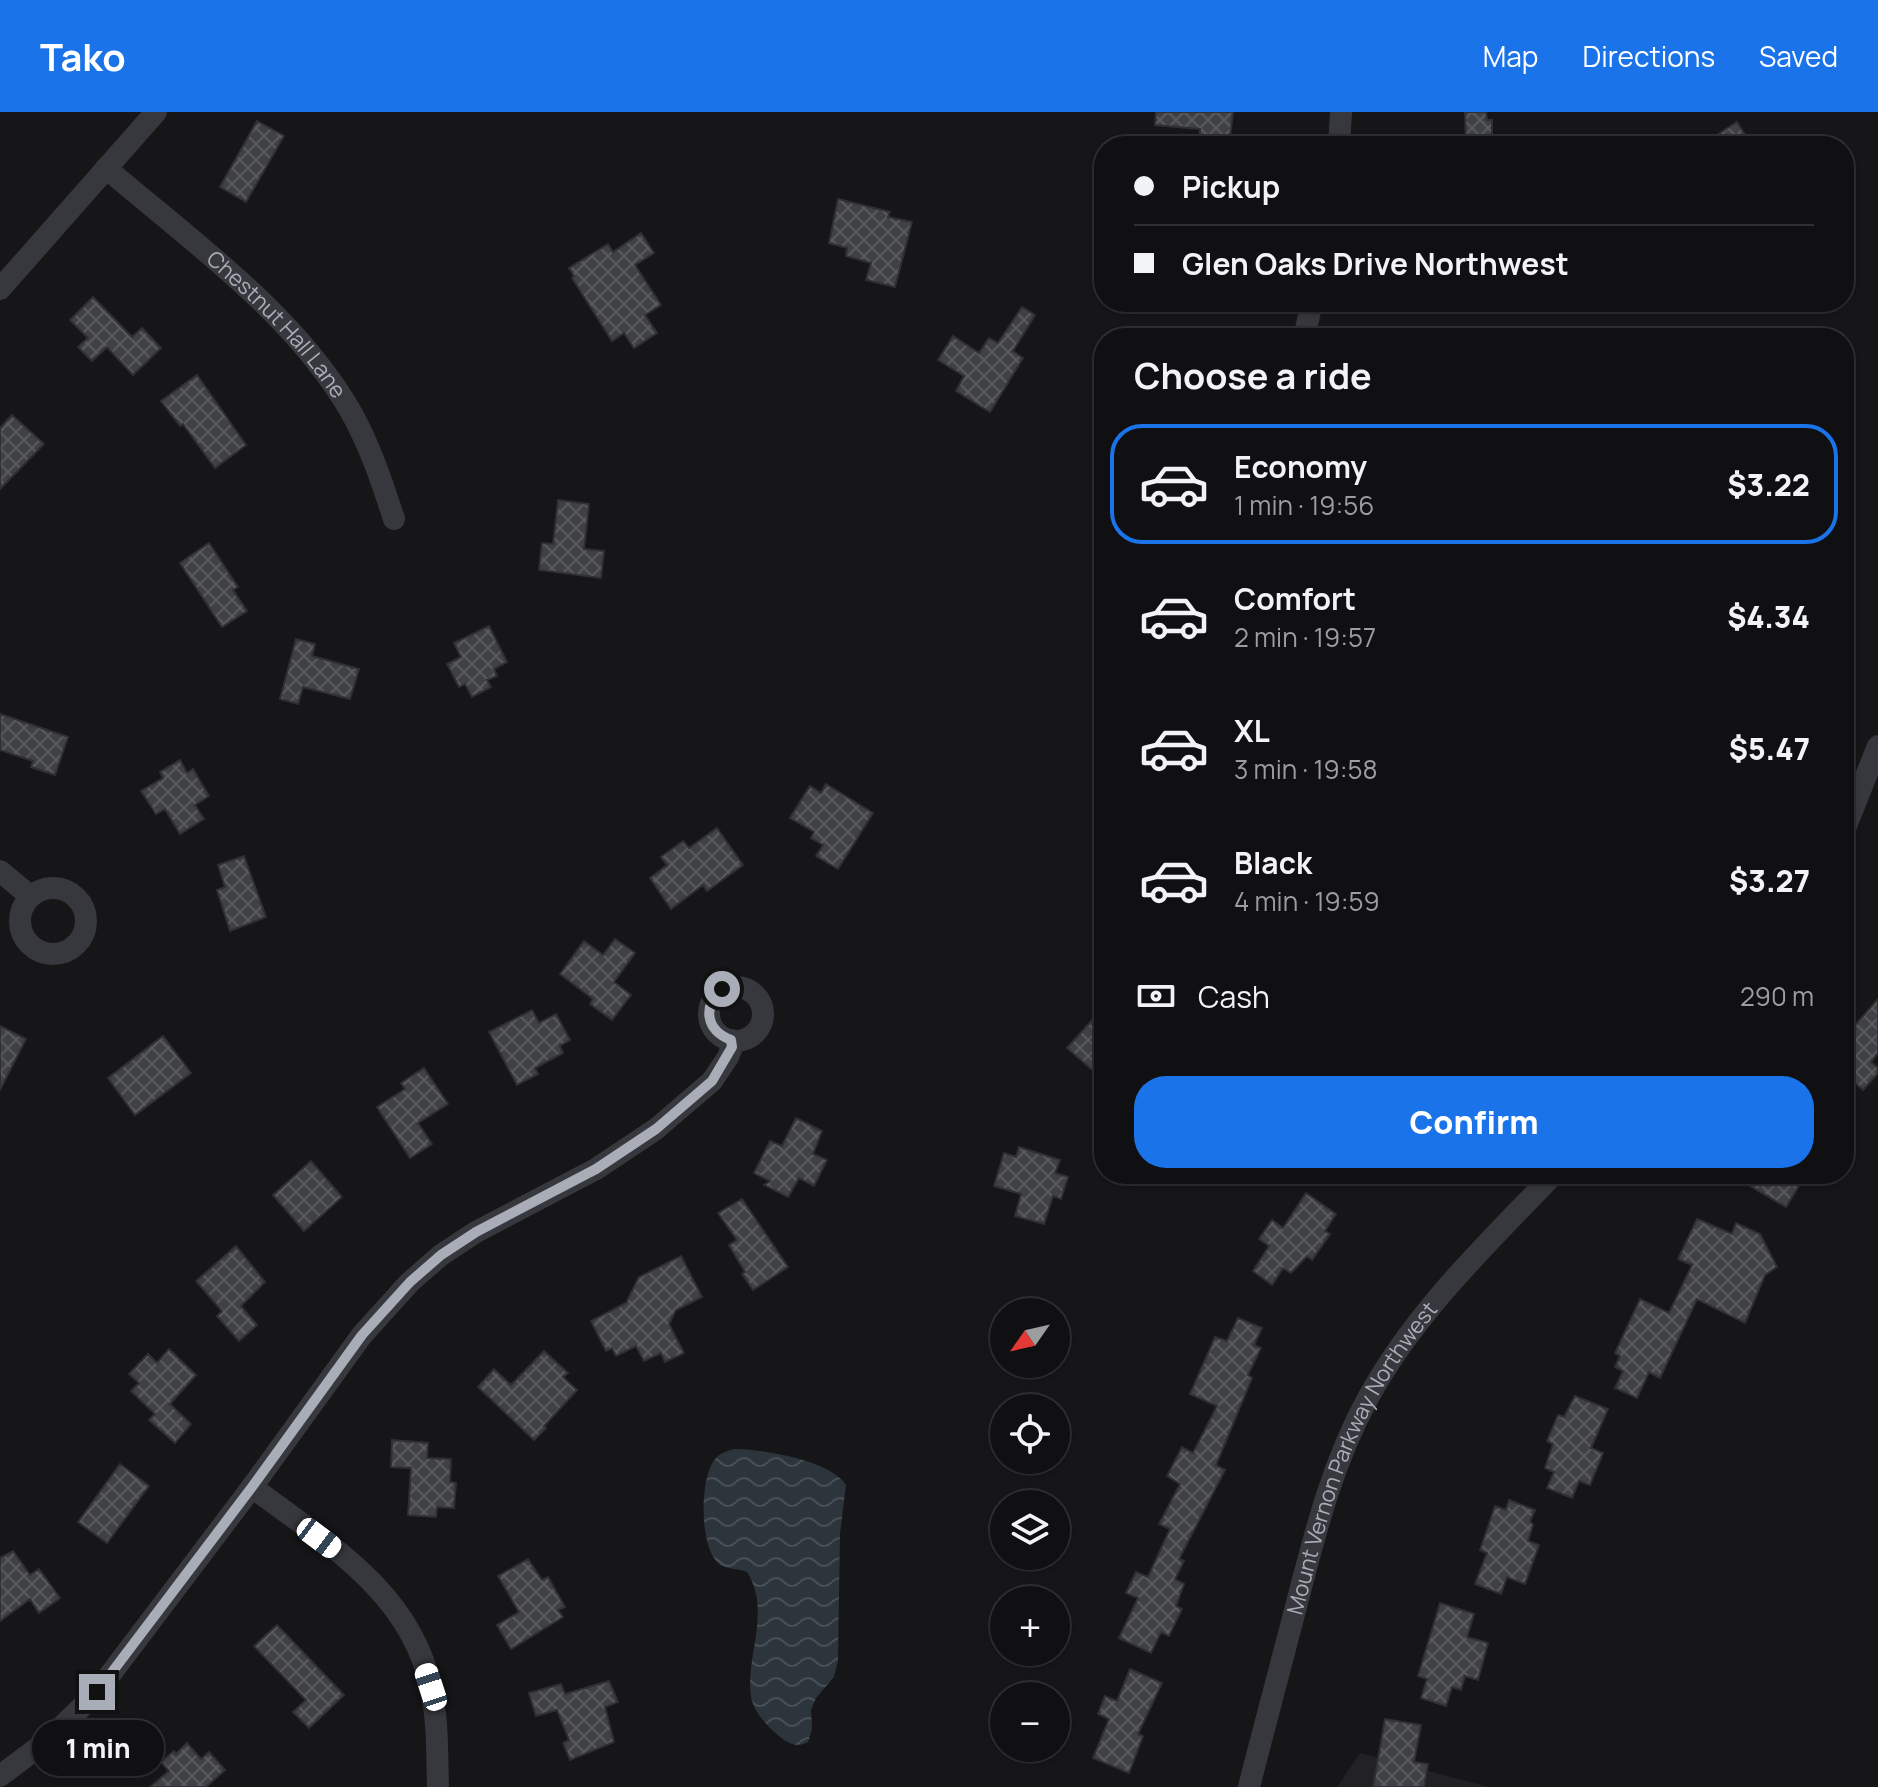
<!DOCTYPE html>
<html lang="en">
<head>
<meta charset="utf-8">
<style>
	body { margin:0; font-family:Manrope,sans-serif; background:#1e1e20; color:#f1f3f6; height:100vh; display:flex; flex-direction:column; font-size:30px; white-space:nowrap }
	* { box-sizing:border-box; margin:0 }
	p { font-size:26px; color:#9c9d9f }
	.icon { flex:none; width:44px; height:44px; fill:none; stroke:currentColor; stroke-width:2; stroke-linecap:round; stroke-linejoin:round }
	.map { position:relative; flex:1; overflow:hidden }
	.side { position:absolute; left:1094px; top:216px; width:760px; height:856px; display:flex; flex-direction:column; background:#101012; border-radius:32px; box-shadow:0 2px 6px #0004,0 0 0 2px #303032 }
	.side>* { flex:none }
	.top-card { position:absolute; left:1094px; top:24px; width:760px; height:176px; border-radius:32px; box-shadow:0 2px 6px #0004,0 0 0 2px #303032; display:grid; align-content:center; height:176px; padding:0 40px; background:#101012 }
	.needle { width:52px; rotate:236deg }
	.buttons { position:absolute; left:990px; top:1186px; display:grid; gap:16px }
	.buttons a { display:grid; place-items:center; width:80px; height:80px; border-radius:50%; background:#101012; box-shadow:0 2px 6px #0004,0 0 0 2px #303032; font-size:40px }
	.end { position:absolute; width:36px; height:36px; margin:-18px; border:10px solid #a8adb8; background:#111; box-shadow:0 0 0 4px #111 }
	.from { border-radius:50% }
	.bubble { position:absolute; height:56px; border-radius:28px; background:#101012; box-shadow:0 2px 6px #0004,0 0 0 2px #303032; font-size:26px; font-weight:800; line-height:56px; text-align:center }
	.car { position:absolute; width:24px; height:48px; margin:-24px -12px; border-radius:10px; box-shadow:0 0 6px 2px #0007; background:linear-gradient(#fff 24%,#345 0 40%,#fff 0 76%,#345 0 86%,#fff 0) }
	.top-card b { display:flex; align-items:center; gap:28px; height:76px; font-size:30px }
	.top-card b+b { border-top:2px solid #303032 }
	.top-card i { width:20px; height:20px; background:#f1f3f6 }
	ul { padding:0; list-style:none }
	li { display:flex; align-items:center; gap:24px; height:120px; margin:0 16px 12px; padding:0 24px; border:4px solid transparent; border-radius:32px }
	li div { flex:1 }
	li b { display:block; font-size:30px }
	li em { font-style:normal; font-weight:800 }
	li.on { border-color:#1a73e8 }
	li>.icon { width:72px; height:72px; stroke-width:1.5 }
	h2 { padding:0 40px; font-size:36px; line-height:96px }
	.pay { display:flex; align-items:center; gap:20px; height:88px; padding:0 40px; font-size:30px }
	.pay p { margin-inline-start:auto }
	.button { display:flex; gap:16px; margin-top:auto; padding:16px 40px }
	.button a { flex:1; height:92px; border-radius:32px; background:#1a73e8; color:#fff; font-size:32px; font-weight:800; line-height:92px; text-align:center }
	header { display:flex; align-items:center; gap:48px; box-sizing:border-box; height:112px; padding:0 40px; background:#1a73e8; color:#fff }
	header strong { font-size:38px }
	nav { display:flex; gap:44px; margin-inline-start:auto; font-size:28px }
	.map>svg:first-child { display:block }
	.built { fill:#222225 }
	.water { fill:url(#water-waves) }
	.building { fill:url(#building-cross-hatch); stroke:#303034; stroke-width:2 }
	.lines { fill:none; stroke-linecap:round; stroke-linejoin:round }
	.minor { stroke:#37383d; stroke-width:22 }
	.route { stroke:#a8adb8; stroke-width:10 }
	.labels { text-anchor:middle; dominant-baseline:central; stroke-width:7; stroke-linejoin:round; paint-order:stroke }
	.street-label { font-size:22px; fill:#a8adb8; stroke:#111113 }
</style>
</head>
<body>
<header>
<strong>Tako</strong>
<nav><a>Map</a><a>Directions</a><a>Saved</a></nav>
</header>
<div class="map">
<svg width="1878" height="1675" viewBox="0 0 1878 1675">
	<defs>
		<pattern id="water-waves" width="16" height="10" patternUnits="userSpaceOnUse" patternTransform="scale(2)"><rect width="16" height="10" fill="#2c353c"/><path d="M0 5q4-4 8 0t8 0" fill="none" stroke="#485056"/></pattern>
		<pattern id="building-cross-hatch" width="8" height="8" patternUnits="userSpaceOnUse" patternTransform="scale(2)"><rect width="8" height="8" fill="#404145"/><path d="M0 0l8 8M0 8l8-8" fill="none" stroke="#595a5e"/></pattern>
	</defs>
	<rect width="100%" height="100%" fill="#161618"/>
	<!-- built -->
	<path class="built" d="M1360 1641 1489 1675H1337Z"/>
	<!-- water -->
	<path class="water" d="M734 1337C762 1337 830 1348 846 1373L840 1421 838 1549 834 1565 816 1586 811 1598 812 1617 808 1630C797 1636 790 1632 780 1625 768 1615 753 1600 751 1584 745 1545 772 1499 747 1460 738 1456 726 1458 718 1451 699 1434 699 1362 717 1345 721 1341 728 1339 734 1337Z"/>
	<!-- building -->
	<path class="building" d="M1156 0H1233L1229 34H1198L1200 17 1155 13Z
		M1465 0H1486L1487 8H1492V34H1466Z
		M257 9 284 24 246 90 220 75Z
		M1737 10 1752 34H1700Z
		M838 87 890 100 888 105 912 110 895 175 866 168 871 151 846 144 847 136 829 131Z
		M641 121 654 141 635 153 661 193 645 203 657 221 634 236 624 221 612 229 572 166 574 164 569 156 608 132 613 140Z
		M93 185 132 225 142 216 161 236 133 263 107 235 92 249 78 235 88 226 70 208Z
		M1022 195 1035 203 1013 239 1023 246 990 300 956 279 964 264 938 248 953 224 979 241 989 226 998 231Z
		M197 263 246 333 215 356 183 312 180 314 161 289Z
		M12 303 44 332 0 377V316Z
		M558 388 589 392 584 437 604 439 601 466 539 458 542 431 553 432Z
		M209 431 238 475 233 478 247 499 222 515 180 451Z
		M489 514 507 550 494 557 497 564 487 568 491 575 472 585 465 572 459 575 447 552 461 545 454 531Z
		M296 527 315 532 312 544 359 557 350 587 303 575 298 592 280 587Z
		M0 602 68 625 55 663 31 655 33 649 0 638Z
		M180 648 187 661 193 657 209 684 195 693 204 707 180 722 165 697 156 702 141 679 163 666 160 660Z
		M826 672 873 701 838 757 816 744 823 733 811 726 814 720 790 706 810 674 821 681Z
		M717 716 743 753 707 779 703 773 671 797 650 766 667 753 661 745 683 729 689 736Z
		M244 744 266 805 230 819 217 778 225 775 218 753Z
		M615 827 635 841 614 870 631 883 612 908 590 892 593 887 560 862 584 829 603 843Z
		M1878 887V941L1871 950 1878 956V961L1863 978 1854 970 1844 981V926Z
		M1104 895V968L1067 936Z
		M532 898 539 911 556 902 570 928 560 934 563 941 535 956 538 962 517 973 489 920Z
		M0 914 26 927 0 978Z
		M163 924 191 961 135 1003 108 966Z
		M424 956 448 992 418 1011 432 1032 410 1046 377 995 405 977 401 971Z
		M796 1006 822 1019 813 1042 827 1048 814 1074 799 1066 788 1085 764 1073 770 1069 754 1061 770 1029 782 1034Z
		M1019 1035 1060 1048 1055 1061 1068 1065 1061 1087 1053 1084 1044 1112 1015 1104 1021 1082 994 1074 1004 1041 1016 1045Z
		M311 1049 342 1085 304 1119 273 1083Z
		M1730 1062H1806L1786 1095Z
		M1306 1081 1336 1102 1325 1119 1330 1122 1312 1148 1307 1144 1291 1161 1283 1156 1272 1173 1253 1159 1269 1134 1259 1127 1272 1108 1283 1116Z
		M742 1087 788 1155 753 1178 742 1162 745 1160 729 1133 737 1128 718 1101Z
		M1697 1107 1732 1122 1736 1111 1760 1122 1777 1155 1765 1163 1745 1211 1697 1187 1660 1266 1649 1260 1637 1286 1615 1276 1623 1259 1615 1255 1620 1244 1615 1241 1640 1187 1669 1201 1692 1153 1678 1147Z
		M236 1134 265 1170 241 1194 257 1213 239 1229 217 1204 222 1199 196 1169Z
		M681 1144 702 1185 676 1198 669 1212 684 1241 665 1250 661 1241 644 1249 636 1234 616 1244 612 1236 606 1239 591 1209 626 1191 639 1165Z
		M1238 1206 1262 1216 1254 1233 1261 1236 1248 1263 1252 1266 1216 1353 1225 1358 1179 1447 1184 1449 1175 1467 1184 1472 1176 1494 1182 1497 1169 1524 1161 1520 1151 1541 1119 1526 1138 1486 1126 1481 1136 1460 1148 1465 1170 1417 1159 1412 1180 1372 1167 1364 1182 1335 1193 1341 1217 1294 1190 1282 1215 1225 1227 1229Z
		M169 1237 196 1263 170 1292 191 1312 175 1331 149 1308 155 1302 131 1279 139 1271 129 1262 148 1242 157 1251Z
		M544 1239 568 1261 563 1265 577 1278 544 1314 546 1316 534 1328 478 1275 494 1257 511 1273Z
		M1575 1284 1608 1297 1591 1336 1603 1341 1590 1373 1579 1369 1572 1386 1547 1376 1554 1360 1545 1356 1553 1332 1547 1329 1558 1303 1564 1305Z
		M392 1328 428 1331 427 1346 451 1347 450 1370 456 1371 454 1396 437 1395 436 1405 408 1403 411 1356 391 1355Z
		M120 1352 149 1374 107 1431 78 1410Z
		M1509 1388 1535 1398 1530 1409 1533 1413 1528 1429 1539 1433 1525 1472 1507 1465 1501 1482 1475 1472 1487 1441 1480 1438 1495 1394 1506 1398Z
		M13 1439 30 1463 39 1457 60 1486 39 1501 30 1487 0 1509V1446Z
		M528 1447 542 1468 548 1465 565 1495 558 1498 563 1505 511 1537 497 1513 519 1500 498 1464Z
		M1440 1491 1474 1502 1467 1525 1488 1531 1478 1568 1465 1564 1461 1578 1452 1575 1446 1594 1421 1586 1427 1567 1418 1564Z
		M277 1513 344 1583 309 1616 293 1600 306 1588 254 1534Z
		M1130 1557 1162 1571 1138 1622 1143 1624 1129 1661 1093 1646 1109 1607 1098 1602 1105 1584 1117 1589Z
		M609 1569 618 1590 605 1595 614 1630 570 1648 563 1631 569 1628 557 1598 536 1604 529 1581 561 1572 565 1582Z
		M1385 1607 1421 1613 1414 1650 1428 1652 1424 1675H1373Z
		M187 1631 201 1647 209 1640 225 1658 206 1675H150L169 1659 161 1650 174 1639 176 1642Z"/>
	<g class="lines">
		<!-- minor -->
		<g class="minor">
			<path d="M1339 34 1341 0"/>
			<path id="s1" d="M106 56C191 129 294 201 351 300 370 334 382 370 394 407"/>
			<path d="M0 177 156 0"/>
			<path d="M1304 226 1312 190"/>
			<path d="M1844 719 1878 634"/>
			<path d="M0 759 30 784"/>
			<circle cx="53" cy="809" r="33"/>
			<circle cx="736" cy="902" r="27"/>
			<path d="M252 1375C325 1430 412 1480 431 1577 438 1609 437 1642 438 1675"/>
			<path d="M0 1664 48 1628 97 1580 252 1375 362 1223 410 1170 441 1143 476 1120 596 1057 656 1017 712 969 728 945 732 935 731 928"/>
			<path id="s2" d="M1249 1675C1265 1612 1282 1549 1298 1487 1316 1417 1333 1350 1368 1286 1415 1200 1487 1132 1554 1062"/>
		</g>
	</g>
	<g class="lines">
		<!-- route -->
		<path class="route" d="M97 1580 252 1375 362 1223 410 1170 441 1143 476 1120 596 1057 656 1017 712 969 732 935 731 928C706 918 702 895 722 877"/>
	</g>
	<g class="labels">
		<!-- street labels -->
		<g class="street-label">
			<text stroke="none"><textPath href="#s1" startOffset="232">Chestnut Hall Lane</textPath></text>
			<text stroke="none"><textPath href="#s2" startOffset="350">Mount Vernon Parkway Northwest</textPath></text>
		</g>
	</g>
</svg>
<div class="buttons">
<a><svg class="needle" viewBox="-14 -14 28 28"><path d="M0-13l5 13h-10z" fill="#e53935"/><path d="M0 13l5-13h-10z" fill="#9c9d9f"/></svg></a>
<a><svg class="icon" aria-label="locate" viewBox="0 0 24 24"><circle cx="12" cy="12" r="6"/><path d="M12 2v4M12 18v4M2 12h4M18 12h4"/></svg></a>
<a><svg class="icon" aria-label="layers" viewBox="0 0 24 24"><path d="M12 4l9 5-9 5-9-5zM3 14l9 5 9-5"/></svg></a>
<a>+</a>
<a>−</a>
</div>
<i class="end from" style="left:722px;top:877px"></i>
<i class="end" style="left:97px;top:1580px"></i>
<div class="bubble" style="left:32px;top:1608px;width:132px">1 min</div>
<i class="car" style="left:319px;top:1426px;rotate:127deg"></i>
<i class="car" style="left:431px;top:1575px;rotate:342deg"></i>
<div class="top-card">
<b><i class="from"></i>Pickup</b>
<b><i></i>Glen Oaks Drive Northwest</b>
</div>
<section class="side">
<h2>Choose a ride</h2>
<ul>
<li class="on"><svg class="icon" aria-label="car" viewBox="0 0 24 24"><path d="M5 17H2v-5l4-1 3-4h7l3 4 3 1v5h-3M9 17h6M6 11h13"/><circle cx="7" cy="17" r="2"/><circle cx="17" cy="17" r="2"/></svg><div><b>Economy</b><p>1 min · 19:56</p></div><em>$3.22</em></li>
<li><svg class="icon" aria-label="car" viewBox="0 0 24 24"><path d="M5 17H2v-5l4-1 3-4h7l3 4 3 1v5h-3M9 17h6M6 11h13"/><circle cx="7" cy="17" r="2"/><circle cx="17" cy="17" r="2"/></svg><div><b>Comfort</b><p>2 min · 19:57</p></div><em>$4.34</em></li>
<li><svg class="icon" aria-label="car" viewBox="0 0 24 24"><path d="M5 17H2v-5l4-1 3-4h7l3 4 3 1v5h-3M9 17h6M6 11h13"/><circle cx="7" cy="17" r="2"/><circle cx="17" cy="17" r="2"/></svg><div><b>XL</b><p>3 min · 19:58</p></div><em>$5.47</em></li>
<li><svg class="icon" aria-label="car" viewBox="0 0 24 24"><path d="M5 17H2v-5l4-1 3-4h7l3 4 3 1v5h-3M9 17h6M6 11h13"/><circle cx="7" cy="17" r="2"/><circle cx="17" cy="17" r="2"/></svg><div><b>Black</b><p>4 min · 19:59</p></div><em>$3.27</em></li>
</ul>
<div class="pay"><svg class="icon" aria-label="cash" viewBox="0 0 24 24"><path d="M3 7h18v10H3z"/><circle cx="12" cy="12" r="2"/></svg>Cash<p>290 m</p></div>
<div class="button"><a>Confirm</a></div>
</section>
</div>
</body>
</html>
